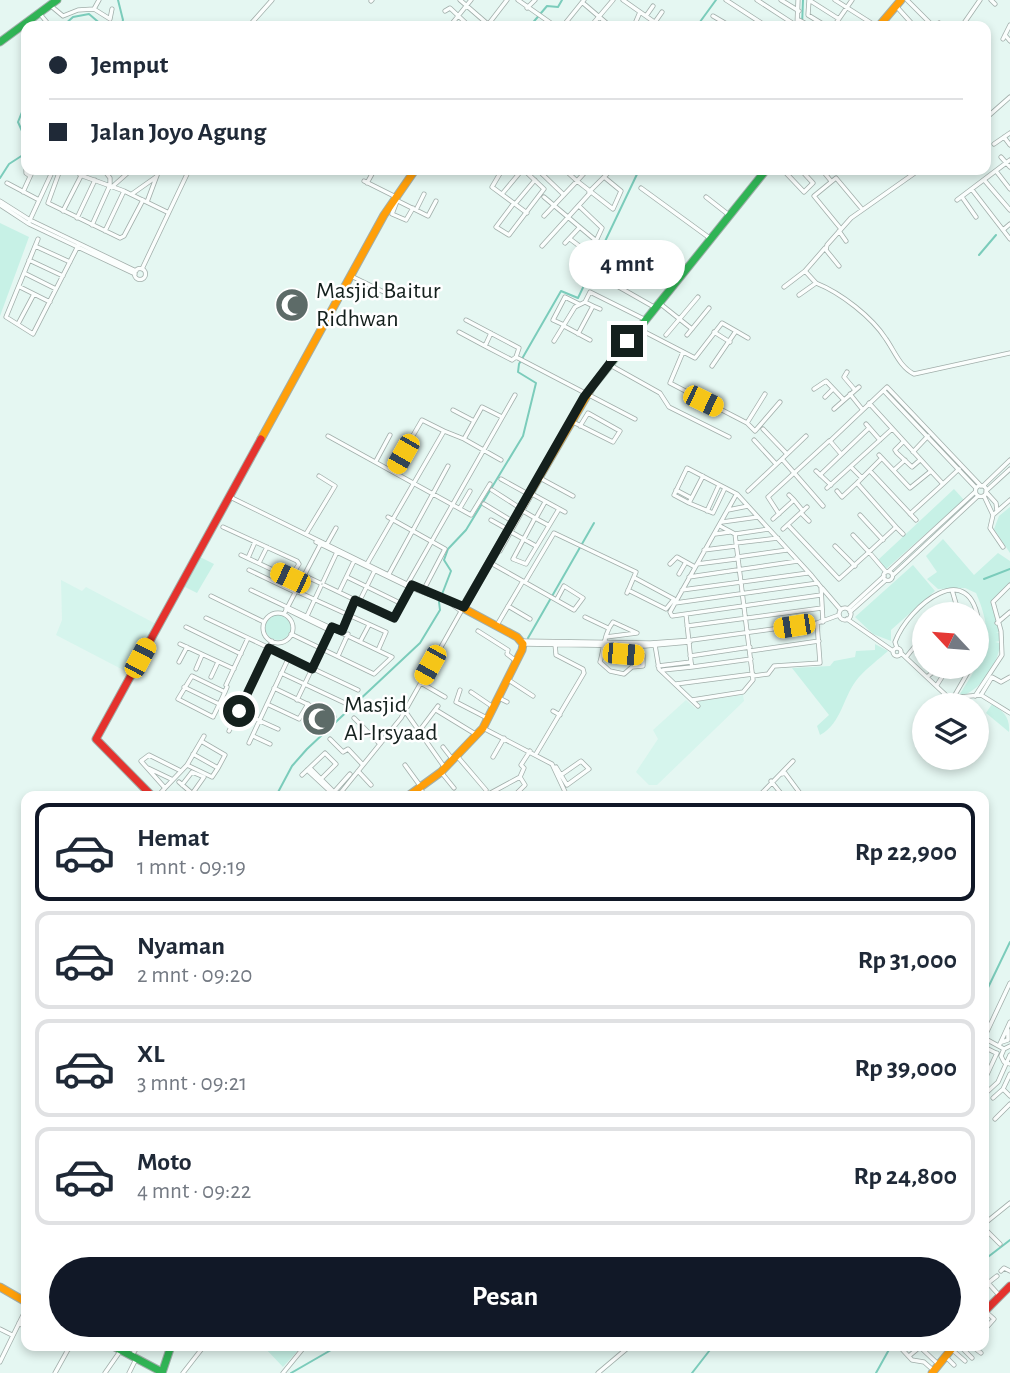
<!DOCTYPE html>
<html lang="id">
<head>
<meta charset="utf-8">
<style>
	body { margin:0; font-family:"Alegreya Sans",sans-serif; background:#f2f2f3; color:#1f2937; height:100vh; display:flex; flex-direction:column; font-size:26px; white-space:nowrap }
	* { box-sizing:border-box; margin:0 }
	p { font-size:23px; color:#747a83 }
	.icon { flex:none; width:38px; height:38px; fill:none; stroke:currentColor; stroke-width:2; stroke-linecap:round; stroke-linejoin:round }
	.map { position:relative; flex:1; overflow:hidden }
	.sheet { position:absolute; left:21px; top:791px; width:968px; height:560px; display:flex; flex-direction:column; background:#fff; border-radius:14px; box-shadow:0 4px 10px #0003 }
	.sheet>* { flex:none }
	.hud { position:absolute; left:21px; top:21px; width:970px; height:154px; border-radius:14px; box-shadow:0 4px 10px #0003; display:grid; align-content:center; height:154px; padding:0 28px; background:#fff }
	.needle { width:46px; rotate:296deg }
	.buttons { position:absolute; left:912px; top:602px; display:grid; gap:14px }
	.buttons a { display:grid; place-items:center; width:77px; height:77px; border-radius:50%; background:#fff; box-shadow:0 4px 10px #0003; font-size:35px }
	.end { position:absolute; width:32px; height:32px; margin:-16px; border:9px solid #14201d; background:#fff; box-shadow:0 0 0 4px #fff }
	.from { border-radius:50% }
	.bubble { position:absolute; height:49px; border-radius:24px; background:#fff; box-shadow:0 4px 10px #0003; font-size:23px; font-weight:700; line-height:49px; text-align:center }
	.car { position:absolute; width:21px; height:42px; margin:-21px -10px; border-radius:9px; box-shadow:0 0 5px 2px #0007; background:linear-gradient(#f5c518 24%,#345 0 40%,#f5c518 0 76%,#345 0 86%,#f5c518 0) }
	.hud b { display:flex; align-items:center; gap:24px; height:66px; font-size:26px }
	.hud b+b { border-top:2px solid #e0e1e3 }
	.hud i { width:18px; height:18px; background:#1f2937 }
	ul { padding:12px 0 0; list-style:none }
	li { display:flex; align-items:center; gap:21px; height:98px; margin:0 14px 10px; padding:0 14px; border:4px solid #e0e1e3; border-radius:14px }
	li div { flex:1 }
	li b { display:block; font-size:26px }
	li em { font-style:normal; font-weight:700 }
	li.on { border-color:#111827 }
	li>.icon { width:63px; height:63px; stroke-width:1.5 }
	.primary-button { display:flex; gap:14px; margin-top:auto; padding:14px 28px }
	.primary-button a { flex:1; height:80px; border-radius:42px; background:#111827; color:#fff; font-size:28px; font-weight:700; line-height:80px; text-align:center }
	.map>svg:first-child { display:block }
	.built { fill:#d6f5ed }
	.green { fill:#c7f1e6 }
	.lines { fill:none; stroke-linecap:round; stroke-linejoin:round }
	.stream { stroke:#7bccbb; stroke-width:2 }
	.street-casing { stroke:#a1aeaa; stroke-width:5 }
	.fast-casing { stroke:#a1aeaa; stroke-width:9 }
	.slow-casing { stroke:#a1aeaa; stroke-width:9 }
	.jam-casing { stroke:#a1aeaa; stroke-width:9 }
	.street { stroke:#fbfefd; stroke-width:3.5 }
	.fast { stroke:#30b455; stroke-width:7 }
	.slow { stroke:#ff9f0a; stroke-width:7 }
	.jam { stroke:#e5322d; stroke-width:7 }
	.route { stroke:#14201d; stroke-width:9 }
	.labels { text-anchor:middle; dominant-baseline:central; stroke-width:5; stroke-linejoin:round; paint-order:stroke }
	.poi-label { font-size:24px; fill:#14201d; stroke:#fff; text-anchor:start }
</style>
</head>
<body>
<div class="map">
<svg width="1010" height="1373" viewBox="0 0 1010 1373">
	<rect width="100%" height="100%" fill="#e5f7f2"/>
	<!-- built -->
	<path class="built" d="M61 580 82 591 86 587 156 624 129 673 56 635 62 620Z
		M743 695 744 701 657 785H649L636 772 658 739 653 730 686 700 696 709 700 701Z"/>
	<!-- green -->
	<path class="green" d="M0 223 29 237 0 316Z
		M954 489 964 500 886 569 878 560Z
		M1010 507V553L994 529 999 516Z
		M943 539 974 575 998 553 1010 561V582L991 602 999 632 996 633H1000V641L995 642 1000 643C999 664 979 693 958 697 983 657 997 641 976 593L965 588 938 589 927 579 937 572 926 556Z
		M198 556 214 564 197 593 181 585Z
		M913 565 935 591 891 630V641L873 634 855 617Z
		M265 627a13 13 0 1 1 26 0a13 13 0 1 1-26 0Z
		M875 644 888 651C879 659 867 668 859 677 843 695 842 724 820 735L817 726 829 715 792 668 830 666 834 661 855 657 856 651 875 650Z
		M992 704C1004 712 1010 717 1009 732L986 713Z
		M263 1346H302L283 1367Z"/>
	<g class="lines">
		<!-- stream -->
		<path class="stream" d="M118 0 123 20 121 26
			M63 26 73 17 89 14 103 26
			M530 26 547 6 558 7 562 0
			M697 26 716 0
			M802 26 803 0
			M26 102 18 122 26 140
			M0 178 9 164 26 153
			M979 255 996 235
			M984 579 1010 569
			M528 638 594 523
			M276 796 292 766 307 749 420 643 440 610 439 602 451 571 444 560 448 549 466 530 523 436 536 383 518 372 519 364 561 291 578 298 639 170
			M984 996 1010 942
			M984 1260 1010 1240
			M291 1373 338 1346
			M692 1373 713 1346
			M876 1373 891 1346"/>
		<!-- street casing -->
		<g class="street-casing">
			<path id="street" d="M460 0 490 26
				M518 0 555 26
				M623 0 660 26
				M726 0 766 26
				M757 0 797 26
				M781 0 799 11
				M809 0 808 15 826 26
				M809 0 839 19
				M835 0 876 26
				M907 0 933 26
				M991 0 995 4
				M371 1 372 0
				M583 3 610 26
				M51 6 63 16 78 10 94 9 99 0
				M896 6 914 26
				M527 8 535 0
				M94 9 110 19 112 9
				M445 11 450 8 469 26
				M40 14 50 26
				M646 16 653 6
				M713 16 730 26
				M799 20 810 26
				M655 22 662 12
				M249 26 272 0
				M450 26 471 0
				M487 26 507 0
				M563 26 584 0
				M591 26 613 0
				M634 26 640 12
				M797 26 798 0
				M834 26 852 0
				M935 26 939 23 941 26
				M962 26 980 0
				M1005 35 1010 41
				M1003 39 1010 25
				M985 119 1010 97
				M1004 137 1010 145
				M994 144 1010 133
				M1001 157 1010 167
				M26 169V173L30 176
				M60 170 48 203 120 238 124 236 143 200
				M502 170 492 187 527 213
				M538 170 564 195
				M565 170 577 181 587 170
				M787 170 786 173 804 192 813 183 801 170
				M822 170 831 181
				M996 171 1010 189
				M80 175 124 191 167 212
				M364 181 396 197
				M985 181 1010 210
				M7 183 39 200
				M367 183 372 174
				M113 186 131 170
				M641 188 711 239
				M973 191 1010 239
				M23 192 33 170
				M589 192 611 170
				M132 194 156 177
				M502 194 522 170
				M544 197 594 239
				M706 197 729 215
				M962 197 976 217
				M396 200 428 216 436 201
				M957 200 1010 160
				M0 201 30 220 136 271
				M397 201 392 214 406 220 413 208
				M147 202 159 170
				M514 203 496 227 509 235 544 189 524 170
				M515 204 535 180
				M0 205 29 224 135 274
				M416 210 424 194
				M63 211 84 170
				M544 216 577 181 613 209 621 191 604 177
				M77 218 95 180
				M29 222 53 170
				M92 225 110 185V178L104 170
				M841 229 814 196 836 178 862 209
				M1003 230 1010 224
				M105 231 124 191
				M839 231 846 241
				M38 239 6 317 33 334 79 244
				M570 239 590 254 602 228 579 206
				M565 243 579 228
				M35 246 70 262
				M542 246 590 193
				M628 254 677 280
				M29 260 63 276
				M625 260 632 247
				M839 266 826 250 827 245 851 218 919 170
				M134.5 274a5.5 5.5 0 1 1 11 0a5.5 5.5 0 1 1-11 0Z
				M142 269 189 170
				M24 273 56 289
				M596 274 654 307
				M351 276 390 295
				M816 283 805 271 825 248
				M20 287 50 302
				M784 287 805 271
				M799 295 816 283C841 293 872 317 886 339 895 352 900 367 914 374L1010 353
				M658 302 692 329
				M593 306 600 309
				M466 320 519 348 516 357
				M18 324 34 294
				M564 325 553 320 565 297 579 304
				M564 326 590 340
				M639 329 695 358 722 323 736 331 712 366
				M736 331 748 338
				M459 332 485 346
				M714 332 730 342
				M491 333 485 346 512 360 516 357 635 419
				M578 334 593 306 585 302
				M666 335 698 297
				M687 335 709 308
				M554 341 575 307 585 302 590 292 644 319
				M683 352 670 383 747 423 755 431 780 402
				M610 365 660 393 669 407 729 437
				M847 372 844 377 855 390
				M814 389 826 381 844 400
				M884 391 976 488
				M850 394 862 409
				M825 397 833 389
				M869 403 931 471
				M834 409 859 387
				M453 410 474 421
				M571 421C585 428 599 435 613 442L620 431 588 413 580 426
				M747 423 765 394
				M866 424 880 440
				M763 429 787 454
				M328 436 471 515 490 484
				M806 436 782 459 823 506
				M464 439 501 460
				M754 440 776 464
				M903 442 895 450 897 453 912 467 920 460
				M913 452 928 436
				M841 454 830 441 887 387 981 486
				M879 455 910 488 931 471 943 484 910 514
				M376 461 390 435
				M851 467 862 478
				M393 470 422 420 444 431
				M894 470 905 460
				M816 471 831 485
				M870 471 916 520
				M820 475 869 428
				M703 476 689 503 713 513 725 488
				M538 477 573 496
				M501 479 528 494
				M943 484 959 469
				M975.5 491a5.5 5.5 0 1 1 11 0a5.5 5.5 0 1 1-11 0Z
				M983 486 1010 460
				M827 488 892 429
				M492 490 520 508
				M676 490 691 498
				M748 491 782 459
				M837 491 842 497 857 483
				M986 491 1010 469
				M986 492 996 503 997 511
				M532 494 565 512
				M789 495 794 500
				M984 496 993 515
				M230 497 413 587
				M689 503 674 495 687 468 737 494 812 576 821 587 823 622
				M484 504 512 521
				M460 508 470 491
				M728 510 748 506
				M523 511 535 518
				M707 511 719 485
				M801 513 809 521
				M779 514 768 497 829 441
				M860 515 883 540
				M388 517 445 549 423 591
				M536 518 545 502
				M773 519 794 500 803 511
				M491 520 507 529
				M722 522 758 517
				M548 525 535 518 513 559 526 564 559 509
				M788 525 839 579 869 552 886 572
				M223 527 297 561 299 564 290 578 241 555
				M896 527 903 534
				M783 529 807 507
				M511 532 536 546
				M306 534 335 486 319 476
				M715 534 730 532
				M735 534 769 529
				M853 535 869 552 896 527 857 483 882 458
				M316 542 411 588 464 607
				M736 543 778 538
				M327 544 336 528
				M835 546 855 566
				M1003 547 990 528 993 515 1010 500
				M704 550 736 546
				M500 551 532 494 529 492
				M737 557 787 550
				M248 558 255 542
				M489 562 574 610 583 598 564 586 557 599
				M259 563 267 547
				M367 564 444 431 464 439 482 407 502 417
				M670 564 677 557 695 567
				M697 564 736 559
				M249 570 295 592
				M889 571 975 492
				M883.5 576a4.5 4.5 0 1 1 9 0a4.5 4.5 0 1 1-9 0Z
				M389 574 448 466
				M679 574 686 562
				M303 575 320 583
				M893 575 978 496
				M347 577 402 604
				M689 577 798 561
				M323 582 337 552
				M525 582 554 533 636 572 627 593
				M408 583 515 395
				M324 585 393 618 411 587
				M822 588 840 609
				M251 590 392 657 374 674 291 634
				M628 590 666 609 674 599 635 578
				M682 590 808 573
				M952 590 959 614
				M296 591 386 632 379 648
				M339 592 354 561
				M211 596 264 622
				M445 599 461 611
				M359 602 375 570
				M675 603 818 583
				M508 606 530 619
				M839 614a6 6 0 1 1 12 0a6 6 0 1 1-12 0Z
				M286 609 331 631
				M848 609 884 576
				M850 612 886 580
				M263 628a15 15 0 1 1 30 0a15 15 0 1 1-30 0Z
				M284 614 320 545
				M686 614 821 595
				M947 614 957 609
				M348 615 355 600
				M307 616 321 586
				M585 617 608 628
				M206 618 358 690
				M847 619 893 651
				M997 623 1010 612
				M497 625 523 581
				M687 626 822 608
				M186 627 241 654
				M342 631 350 616
				M478 631 508 650 507 654 516 661
				M361 640 369 625
				M522 641 650 643 692 640 817 623 839 615
				M918 643 924 647
				M180 644 234 669
				M523 644 645 646 690 642
				M655 645 659 669 698 706
				M893 652a4 4 0 1 1 8 0a4 4 0 1 1-8 0Z
				M897 648 895 642C909 605 971 555 979 625 980 637 983 646 976 657
				M750 651 819 641
				M604 652 643 655V666L632 667 624 674 610 671 600 662C604 649 604 633 613 622L637 633 606 637
				M901 653 949 698 981 695 1010 713
				M338 656 348 634
				M690 656 750 647
				M907 656 924 635
				M179 662 187 647
				M691 662 692 667 751 659
				M658 666 691 662 686 614 672 616 670 612 736 495
				M196 669 202 655
				M663 670 692 667
				M281 673 347 704
				M753 676 768 674 774 666 820 663 817 623
				M211 677 218 662
				M927 677 939 667
				M507 679 533 696
				M421 683 445 697
				M676 684 753 674
				M226 685 248 638
				M937 685 947 669 944 667
				M184 687 219 704
				M274 688 334 717
				M460 690 456 702 487 718
				M225 692 192 676 178 699 213 717C218 707 223 697 227 687
				M471 692 493 707
				M981 695 992 677 1001 682 1010 677
				M975 696 1002 655 1001 631 993 602 1010 585
				M499 698 507 702
				M297 700 332 627
				M692 700 743 692 753 680 735 534 720 526
				M952 700 971 667
				M220 703 278 729
				M267 704 299 719 308 704
				M436 710 477 735
				M405 711 445 768
				M553 711 560 715
				M354 718 380 744
				M483 728 552 764 567 796
				M420 730 438 706
				M229 731 272 641
				M253 736 270 744
				M330 739 343 752 348 749 363 765
				M201 741 225 755 218 768
				M249 743 289 657
				M443 747 453 760
				M536 754 584 673 583 669 556 655 555 644
				M457 756 486 790
				M493 757 504 738
				M187 765 204 736
				M405 765 421 787
				M556 767 567 785 589 769 581 761 561 775
				M148 768 171 779
				M310 768 338 796
				M307 770 335 796
				M358 771 371 785
				M441 772 454 788
				M782 774 785 773 802 796
				M302 775 325 753 336 764 319 781
				M771 781 783 796
				M179 782 195 796
				M182 785 192 772 204 777 192 794
				M165 788 187 765 212 777 218 768 193 754
				M420 788 425 796
				M334 792 350 774
				M158 796 165 788 141 761 149 755 179 770
				M338 796 401 718 463 608
				M485 796 520 777 524 768 521 765 530 751
				M514 796 525 785 520 777
				M759 796 793 761
				M1002 1042 1008 1040V1030
				M999 1046 1010 1022
				M1010 1046 1004 1049 1001 1056 1004 1062 1010 1064
				M984 1047 996 1053
				M1004 1049 984 1038 1010 983
				M984 1081 997 1053
				M1003 1089 1010 1096
				M986 1093 998 1082 1010 1055
				M993 1098 1003 1089 1010 1074
				M995 1119 1010 1104
				M984 1224 1010 1203
				M984 1228 1000 1244
				M1001 1271 1004 1268 1010 1271
				M997 1276 988 1283 999 1295
				M985 1311 994 1319 986 1328
				M19 1323 26 1328
				M0 1329 12 1335
				M984 1337 985 1339
				M59 1346 68 1350
				M899 1346 912 1360 924 1362 933 1370
				M948 1346 965 1361
				M960 1346 972 1358
				M972 1346 981 1353
				M920 1347 938 1364
				M132 1355 138 1346
				M909 1356 921 1346
				M945 1356 954 1365
				M0 1362 26 1309
				M55 1373 70 1346
				M105 1373 121 1350
				M129 1373 136 1359
				M183 1373 204 1346
				M283 1373 305 1346
				M598 1373 630 1346"/>
		</g>
		<!-- fast casing -->
		<g class="fast-casing">
			<path id="fast" d="M0 42 57 0
				M592 387 766 170
				M113 1346 162 1372
				M162 1373 171 1346"/>
		</g>
		<!-- slow casing -->
		<g class="slow-casing">
			<path id="slow" d="M879 26 901 0
				M261 439 384 215 415 170
				M408 796 441 772 483 728 522 650 523 644 517 637 463 608 592 387
				M0 1287 26 1302
				M932 1373 954 1346"/>
		</g>
		<!-- jam casing -->
		<g class="jam-casing">
			<path id="jam" d="M152 796 96 739 261 439
				M984 1312 1010 1286"/>
		</g>
		<!-- street -->
		<use href="#street" class="street"/>
		<!-- fast -->
		<use href="#fast" class="fast"/>
		<!-- slow -->
		<use href="#slow" class="slow"/>
		<!-- jam -->
		<use href="#jam" class="jam"/>
	</g>
	<g class="lines">
		<!-- route -->
		<path class="route" d="M239 711 269 648 312 669 332 627 342 631 355 600 394 618 412 585 464 607 584 397 627 341"/>
	</g>
	<!-- icons -->
	<defs>
		<g id="mosque-disc" transform="scale(1.75)"><circle r="9.5" fill="#5d6b68" stroke="#fff"/><path d="M3.5-4.9A6 6 0 1 0 3.5 4.9A5 5 0 1 1 3.5-4.9Z" fill="#fff"/></g>
	</defs>
	<g fill-rule="evenodd">
		<use href="#mosque-disc" x="292" y="305"/>
		<use href="#mosque-disc" x="319" y="719"/>
	</g>
	<g class="labels">
		<!-- poi labels -->
		<g class="poi-label">
			<text x="316" y="291">Masjid Baitur<tspan x="316" dy="28">Ridhwan</tspan></text>
			<text x="344" y="705">Masjid<tspan x="344" dy="28">Al-Irsyaad</tspan></text>
		</g>
	</g>
</svg>
<div class="buttons">
<a><svg class="needle" viewBox="-14 -14 28 28"><path d="M0-13l5 13h-10z" fill="#e53935"/><path d="M0 13l5-13h-10z" fill="#747a83"/></svg></a>
<a><svg class="icon" aria-label="layers" viewBox="0 0 24 24"><path d="M12 4l9 5-9 5-9-5zM3 14l9 5 9-5"/></svg></a>
</div>
<i class="end from" style="left:239px;top:711px"></i>
<i class="end" style="left:627px;top:341px"></i>
<div class="bubble" style="left:569px;top:240px;width:116px">4 mnt</div>
<i class="car" style="left:703px;top:401px;rotate:116deg"></i>
<i class="car" style="left:403px;top:454px;rotate:210deg"></i>
<i class="car" style="left:290px;top:578px;rotate:295deg"></i>
<i class="car" style="left:794px;top:626px;rotate:261deg"></i>
<i class="car" style="left:623px;top:654px;rotate:95deg"></i>
<i class="car" style="left:140px;top:658px;rotate:28deg"></i>
<i class="car" style="left:430px;top:665px;rotate:209deg"></i>
<div class="hud">
<b><i class="from"></i>Jemput</b>
<b><i></i>Jalan Joyo Agung</b>
</div>
<section class="sheet">
<ul>
<li class="on"><svg class="icon" aria-label="car" viewBox="0 0 24 24"><path d="M5 17H2v-5l4-1 3-4h7l3 4 3 1v5h-3M9 17h6M6 11h13"/><circle cx="7" cy="17" r="2"/><circle cx="17" cy="17" r="2"/></svg><div><b>Hemat</b><p>1 mnt · 09:19</p></div><em>Rp 22,900</em></li>
<li><svg class="icon" aria-label="car" viewBox="0 0 24 24"><path d="M5 17H2v-5l4-1 3-4h7l3 4 3 1v5h-3M9 17h6M6 11h13"/><circle cx="7" cy="17" r="2"/><circle cx="17" cy="17" r="2"/></svg><div><b>Nyaman</b><p>2 mnt · 09:20</p></div><em>Rp 31,000</em></li>
<li><svg class="icon" aria-label="car" viewBox="0 0 24 24"><path d="M5 17H2v-5l4-1 3-4h7l3 4 3 1v5h-3M9 17h6M6 11h13"/><circle cx="7" cy="17" r="2"/><circle cx="17" cy="17" r="2"/></svg><div><b>XL</b><p>3 mnt · 09:21</p></div><em>Rp 39,000</em></li>
<li><svg class="icon" aria-label="car" viewBox="0 0 24 24"><path d="M5 17H2v-5l4-1 3-4h7l3 4 3 1v5h-3M9 17h6M6 11h13"/><circle cx="7" cy="17" r="2"/><circle cx="17" cy="17" r="2"/></svg><div><b>Moto</b><p>4 mnt · 09:22</p></div><em>Rp 24,800</em></li>
</ul>
<div class="primary-button"><a>Pesan</a></div>
</section>
</div>
</body>
</html>
